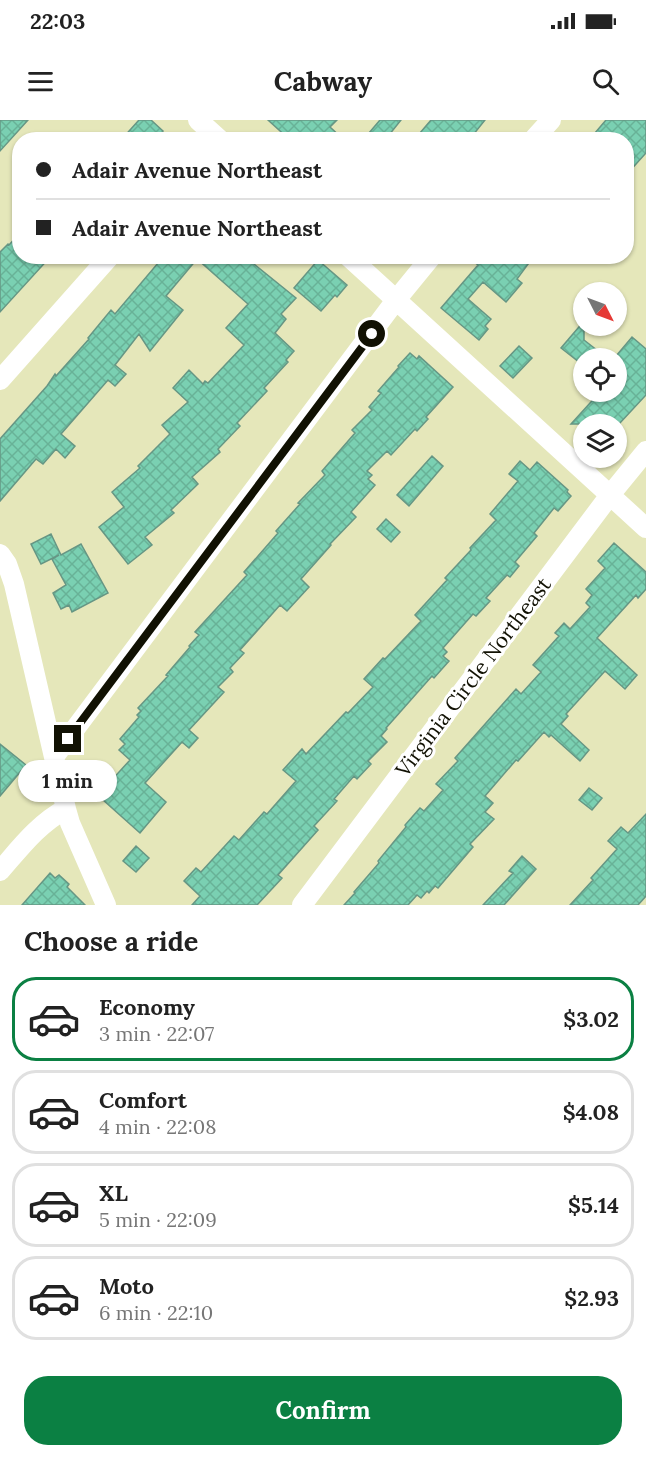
<!DOCTYPE html>
<html lang="en">
<head>
<meta charset="utf-8">
<style>
	body { margin:0; font-family:Lora,serif; background:#f2f2f2; color:#222; height:100vh; display:flex; flex-direction:column; font-size:22px; white-space:nowrap }
	* { box-sizing:border-box; margin:0 }
	p { font-size:20px; color:#767676 }
	.icon { flex:none; width:33px; height:33px; fill:none; stroke:currentColor; stroke-width:2; stroke-linecap:round; stroke-linejoin:round }
	.map { position:relative; height:785px; overflow:hidden }
	.sheet { display:flex; flex-direction:column; background:#fff; flex:1 }
	.sheet>* { flex:none }
	.banner { position:absolute; left:12px; top:12px; width:622px; height:132px; border-radius:24px; box-shadow:0 2px 4px #0004; display:grid; align-content:center; height:132px; padding:0 24px; background:#fff }
	.needle { width:39px; rotate:132deg }
	.tools { position:absolute; left:573px; top:162px; display:grid; gap:12px }
	.tools a { display:grid; place-items:center; width:54px; height:54px; border-radius:50%; background:#fff; box-shadow:0 2px 4px #0004; font-size:30px }
	.end { position:absolute; width:27px; height:27px; margin:-14px; border:8px solid #111103; background:#fff; box-shadow:0 0 0 3px #fff }
	.from { border-radius:50% }
	.bubble { position:absolute; height:42px; border-radius:21px; background:#fff; box-shadow:0 2px 4px #0004; font-size:20px; font-weight:700; line-height:42px; text-align:center }
	.banner b { display:flex; align-items:center; gap:21px; height:57px; font-size:22px }
	.banner b+b { border-top:2px solid #e0e0e0 }
	.banner i { width:15px; height:15px; background:#222 }
	ul { padding:0; list-style:none }
	li { display:flex; align-items:center; gap:18px; height:84px; margin:0 12px 9px; padding:0 12px; border:3px solid #e0e0e0; border-radius:24px }
	li div { flex:1 }
	li b { display:block; font-size:22px }
	li em { font-style:normal; font-weight:700 }
	li.active { border-color:#0b8043 }
	li>.icon { width:54px; height:54px; stroke-width:1.5 }
	h2 { padding:0 24px; font-size:27px; line-height:72px }
	.button { display:flex; gap:12px; margin-top:auto; padding:12px 24px }
	.button a { flex:1; height:69px; border-radius:24px; background:#0b8043; color:#fff; font-size:24px; font-weight:700; line-height:69px; text-align:center }
	.status { display:flex; justify-content:space-between; align-items:center; height:42px; padding:0 30px; background:#fff; direction:ltr }
	.status svg { height:16px; fill:currentColor }
	header { display:flex; justify-content:space-between; align-items:center; height:78px; padding:0 24px; background:#fff; font-size:27px; font-weight:700 }
	.map>svg:first-child { display:block }
	.building { fill:url(#building-cross-hatch); stroke:#669684; stroke-width:1.5 }
	.lines { fill:none; stroke-linecap:round; stroke-linejoin:round }
	.minor { stroke:#fff; stroke-width:20 }
	.route { stroke:#111103; stroke-width:8 }
	.labels { text-anchor:middle; dominant-baseline:central; stroke-width:6; stroke-linejoin:round; paint-order:stroke }
	.street-label { font-size:21px; fill:#111103; stroke:#fff }
</style>
</head>
<body>
<div class="status"><b>22:03</b><svg viewBox="0 0 49 12"><path d="M0 12V9h3v3zM5 12V6h3v6zM10 12V3h3v9zM15 12V0h3v12zM26 1h20v11H26zM47 4h2v5h-2z"/></svg></div>
<header><svg class="icon" aria-label="menu" viewBox="0 0 24 24"><path d="M4 6h16M4 12h16M4 18h16"/></svg>Cabway<svg class="icon" aria-label="search" viewBox="0 0 24 24"><circle cx="10" cy="10" r="6"/><path d="M15 15l6 6"/></svg></header>
<div class="map">
<svg width="646" height="785" viewBox="0 0 646 785">
	<defs>
		<pattern id="building-cross-hatch" width="8" height="8" patternUnits="userSpaceOnUse" patternTransform="scale(1.5)"><rect width="8" height="8" fill="#7ad0b2"/><path d="M0 0l8 8M0 8l8-8" fill="none" stroke="#68b297"/></pattern>
	</defs>
	<rect width="100%" height="100%" fill="#e5e7ba"/>
	<!-- building -->
	<path class="building" d="M0 0H28L0 31Z
		M139 0H151L163 11 155 20H121Z
		M268 0H337L330 7 344 20H290Z
		M380 0H401L385 20H363Z
		M431 0H485L469 20H414Z
		M606 0H646V33L627 54V20H589Z
		M20 113V136H51L0 192V132L8 124 9 125Z
		M164 136H261L254 144 296 178 281 194 286 199 275 213 294 231 286 240 288 242 264 268 267 271 237 303 240 306 218 329 220 332 192 357 198 364 171 390 174 393 145 417 152 425 128 444 99 407 124 387 112 372 140 348 138 346 170 314 162 305 188 282 173 268 189 250 203 264 205 261 208 263 244 225 226 208 248 184 197 139 166 176 183 190 150 231 139 214 115 245 126 254 115 266 108 260 61 314 75 326 65 338 56 329 43 344 36 339 0 381V319L47 266 55 254 56 256 89 219 88 218 111 190 115 194Z
		M466 136H534L517 159 522 163 506 182 483 162 468 179 491 199 485 206 488 209 479 220 441 188 478 145Z
		M318 140 347 165 337 177 335 175 321 191 294 168Z
		M584 201V220L607 238H584V246L561 228Z
		M632 217 646 229V275L619 304H571L600 272H616V236Z
		M519 226 532 238 513 258 500 246Z
		M410 233 417 239 419 236 453 267 426 297 428 299 417 311 415 309 391 335 387 331 367 351 372 355 368 359 375 365 351 392 356 397 330 424 331 425 301 459 309 467 287 491 280 485 240 530 244 533 230 548 233 552 218 567 224 572 189 610 198 618 189 628 182 622 145 663 166 682 140 713 103 680 114 668 108 664 130 640 119 630 125 624 120 619 139 597 137 595 141 591 138 588 168 556 166 555 190 527 189 526 199 515 195 512 247 455 244 452 278 413 276 411 300 384 298 383 325 355 322 351 355 313 352 310 372 290 369 287 381 273 378 271 399 247 398 246Z
		M432 336 443 346 409 386 397 375Z
		M520 341 530 350 537 342 568 370 567 372 571 376 558 391 554 388 534 413 537 416 515 442 519 446 510 457 507 455 486 478 490 481 476 496 473 494 443 528 447 532 443 536 449 541 434 558 432 556 386 608 387 609 381 616 387 622 368 641 371 644 357 659 354 656 334 679 337 681 314 706 318 710 278 755 282 758 257 785H192L200 776 184 761 196 748 201 752 234 716 239 720 264 692 267 694 296 661 283 650 302 629 306 634 346 592 348 593 373 567 364 559 383 538 385 539 421 501 415 495 447 460 445 458 471 430 470 428 496 400 490 394 518 361 509 354Z
		M386 399 400 412 391 422 377 409Z
		M51 414 61 435 81 424 108 473 72 492 69 485 61 489 53 473 66 465 52 439 59 435 41 444 31 424Z
		M614 423 646 452V469L638 478 636 475 597 518 637 555 625 569 605 551 566 594 568 596 561 604 589 630 580 641 551 615 549 617 544 612 518 641 516 640 485 676 493 683 485 692 494 699 470 724 473 727 438 768 435 766 429 773 427 771 421 778 417 775 408 785H344L355 773 354 772 379 743 378 741 406 707 405 705 420 688 424 691 443 670 436 664 458 641 455 638 516 569 521 574 541 552 533 545 559 516 555 513 564 503 570 509 590 487 586 483 592 475 586 469 605 448 598 441Z
		M0 624 26 645 0 676Z
		M589 668 602 678 592 690 579 680Z
		M646 694V776L638 785H570L593 760 591 758 617 729 608 721 621 707 628 713Z
		M136 726 149 738 136 752 123 741Z
		M522 736 536 749 504 785H483L513 753 509 751Z
		M50 753 55 758 59 755 69 764 67 767 85 785H22Z"/>
	<g class="lines">
		<!-- minor -->
		<path class="minor" d="M198 0 220 20
			M533 20 551 0
			M348 136 646 408
			M0 260 110 136
			M0 434 7 444 14 464 66 689 70 703 106 785
			M54 637 396 180 432 136
			M0 751C20 728 39 703 66 689
			M302 785 610 375 646 331"/>
	</g>
	<g class="lines">
		<!-- route -->
		<path class="route" d="M68 619 372 214"/>
	</g>
	<g class="labels">
		<!-- street labels -->
		<g class="street-label">
			<text transform="translate(473 557) rotate(-53)">Virginia Circle Northeast</text>
		</g>
	</g>
</svg>
<div class="tools">
<a><svg class="needle" viewBox="-14 -14 28 28"><path d="M0-13l5 13h-10z" fill="#e53935"/><path d="M0 13l5-13h-10z" fill="#767676"/></svg></a>
<a><svg class="icon" aria-label="locate" viewBox="0 0 24 24"><circle cx="12" cy="12" r="6"/><path d="M12 2v4M12 18v4M2 12h4M18 12h4"/></svg></a>
<a><svg class="icon" aria-label="layers" viewBox="0 0 24 24"><path d="M12 4l9 5-9 5-9-5zM3 14l9 5 9-5"/></svg></a>
</div>
<i class="end from" style="left:372px;top:214px"></i>
<i class="end" style="left:68px;top:619px"></i>
<div class="bubble" style="left:18px;top:640px;width:99px">1 min</div>
<div class="banner">
<b><i class="from"></i>Adair Avenue Northeast</b>
<b><i></i>Adair Avenue Northeast</b>
</div>
</div>
<section class="sheet">
<h2>Choose a ride</h2>
<ul>
<li class="active"><svg class="icon" aria-label="car" viewBox="0 0 24 24"><path d="M5 17H2v-5l4-1 3-4h7l3 4 3 1v5h-3M9 17h6M6 11h13"/><circle cx="7" cy="17" r="2"/><circle cx="17" cy="17" r="2"/></svg><div><b>Economy</b><p>3 min · 22:07</p></div><em>$3.02</em></li>
<li><svg class="icon" aria-label="car" viewBox="0 0 24 24"><path d="M5 17H2v-5l4-1 3-4h7l3 4 3 1v5h-3M9 17h6M6 11h13"/><circle cx="7" cy="17" r="2"/><circle cx="17" cy="17" r="2"/></svg><div><b>Comfort</b><p>4 min · 22:08</p></div><em>$4.08</em></li>
<li><svg class="icon" aria-label="car" viewBox="0 0 24 24"><path d="M5 17H2v-5l4-1 3-4h7l3 4 3 1v5h-3M9 17h6M6 11h13"/><circle cx="7" cy="17" r="2"/><circle cx="17" cy="17" r="2"/></svg><div><b>XL</b><p>5 min · 22:09</p></div><em>$5.14</em></li>
<li><svg class="icon" aria-label="car" viewBox="0 0 24 24"><path d="M5 17H2v-5l4-1 3-4h7l3 4 3 1v5h-3M9 17h6M6 11h13"/><circle cx="7" cy="17" r="2"/><circle cx="17" cy="17" r="2"/></svg><div><b>Moto</b><p>6 min · 22:10</p></div><em>$2.93</em></li>
</ul>
<div class="button"><a>Confirm</a></div>
</section>
</body>
</html>
